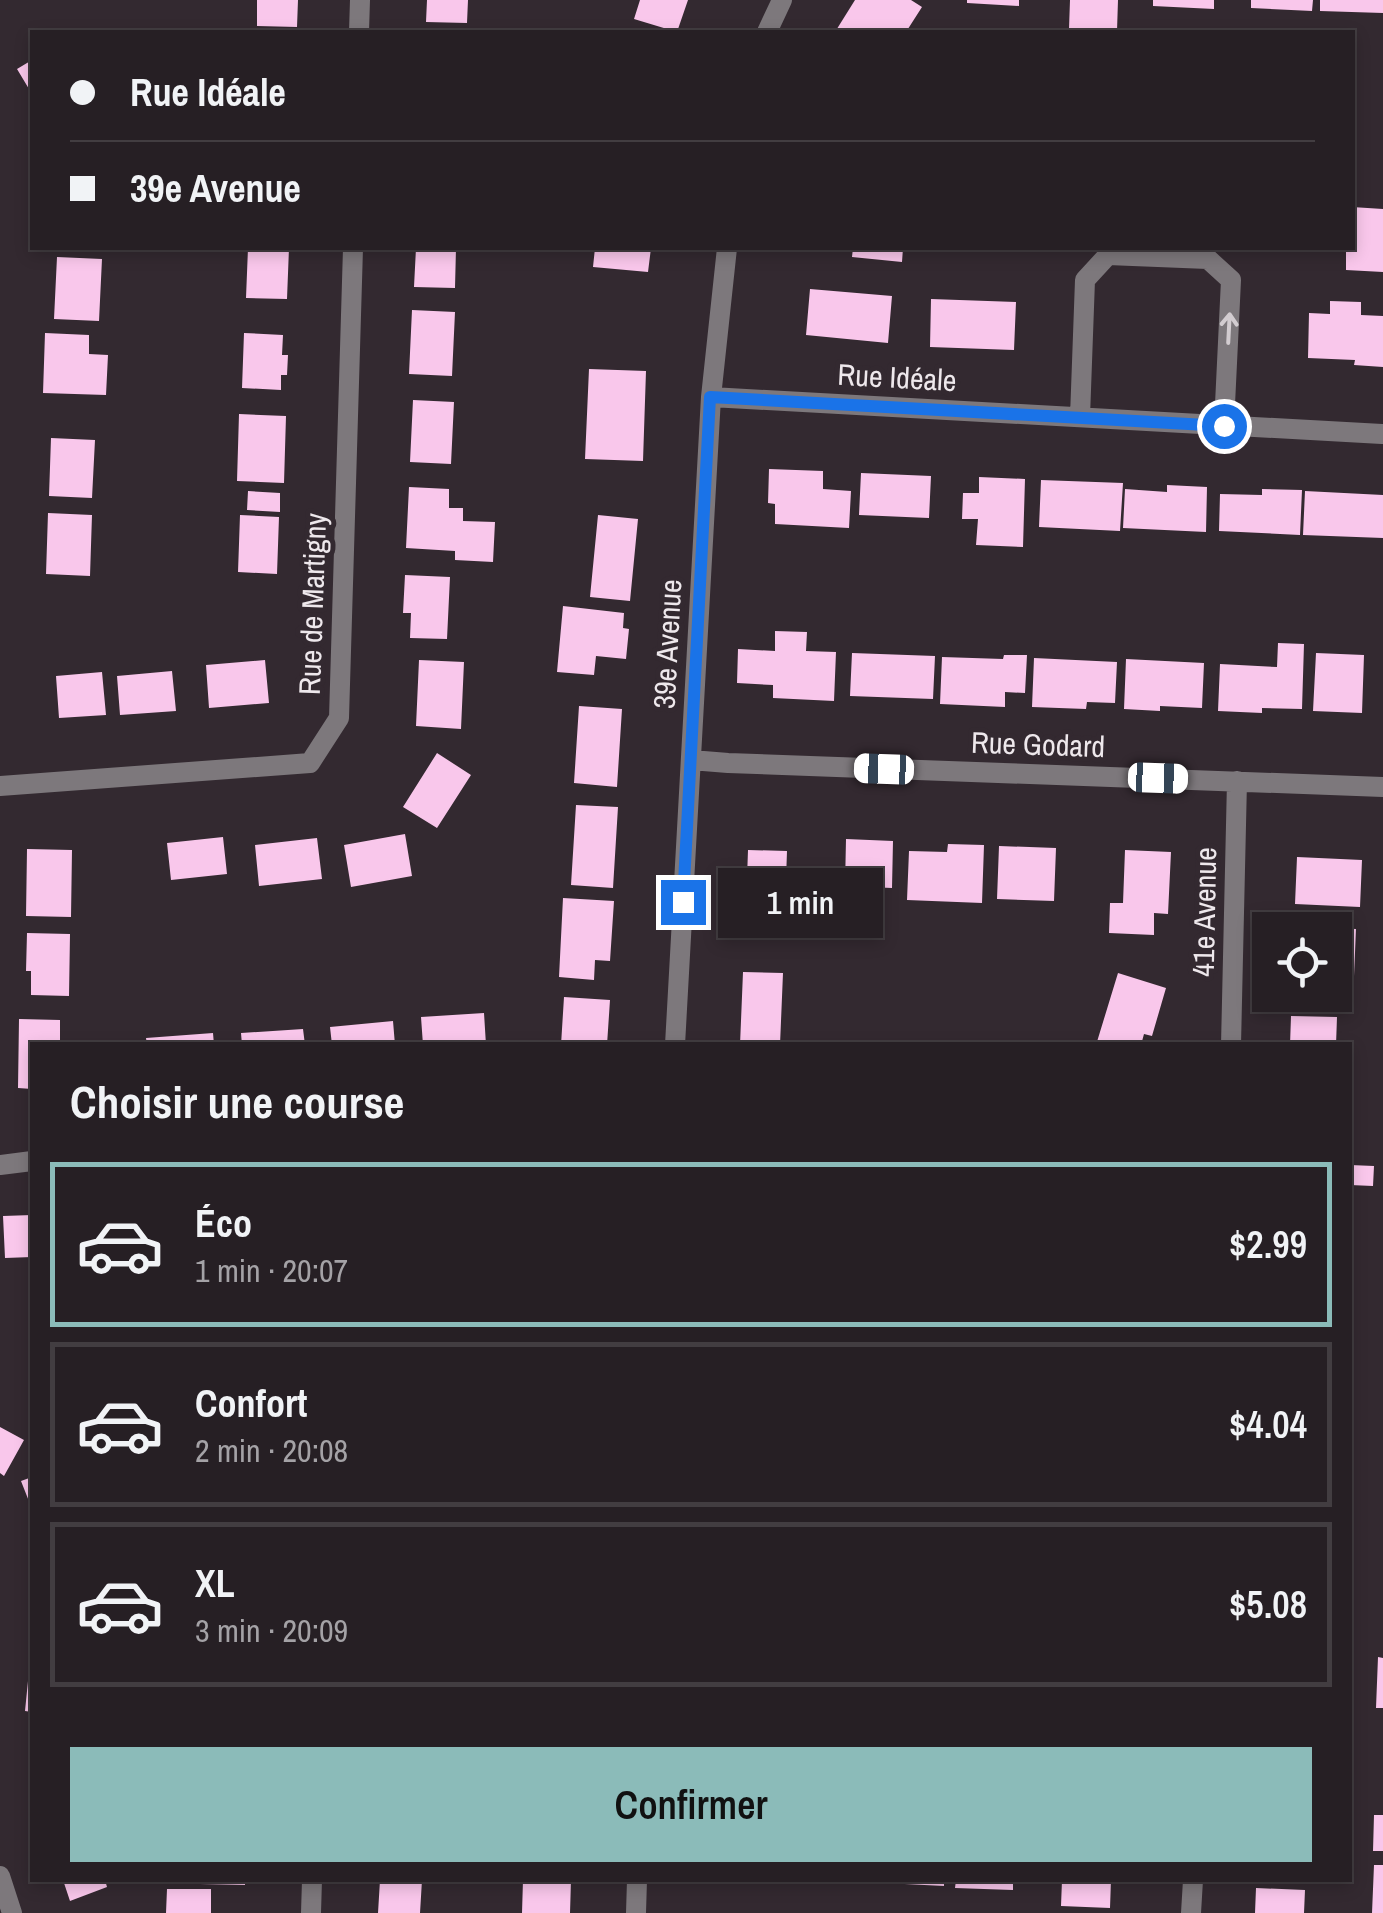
<!DOCTYPE html>
<html lang="fr">
<head>
<meta charset="utf-8">
<style>
	body { margin:0; font-family:"Archivo Narrow",sans-serif; background:#322c31; color:#f1f3f6; height:100vh; display:flex; flex-direction:column; font-size:38px; white-space:nowrap }
	* { box-sizing:border-box; margin:0 }
	p { font-size:32px; color:#a4a2a6 }
	.icon { flex:none; width:55px; height:55px; fill:none; stroke:currentColor; stroke-width:2; stroke-linecap:round; stroke-linejoin:round }
	.map { position:relative; flex:1; overflow:hidden }
	.panel { position:absolute; left:30px; top:1042px; width:1322px; height:840px; display:flex; flex-direction:column; background:#261f24; border-radius:0px; box-shadow:0 5px 15px #0003,0 0 0 2px #423d41 }
	.panel>* { flex:none }
	.guide { position:absolute; left:30px; top:30px; width:1325px; height:220px; border-radius:0px; box-shadow:0 5px 15px #0003,0 0 0 2px #423d41; display:grid; align-content:center; height:220px; padding:0 40px; background:#261f24 }
	.tools { position:absolute; left:1252px; top:912px; display:grid; gap:20px }
	.tools a { display:grid; place-items:center; width:100px; height:100px; border-radius:0px; background:#261f24; box-shadow:0 5px 15px #0003,0 0 0 2px #423d41; font-size:50px }
	.end { position:absolute; width:45px; height:45px; margin:-22px; border:12px solid #1a73e8; background:#fff; box-shadow:0 0 0 5px #fff }
	.from { border-radius:50% }
	.bubble { position:absolute; height:70px; border-radius:0px; background:#261f24; box-shadow:0 5px 15px #0003,0 0 0 2px #423d41; font-size:32px; font-weight:600; line-height:70px; text-align:center }
	.car { position:absolute; width:30px; height:60px; margin:-30px -15px; border-radius:12px; box-shadow:0 0 8px 2px #0007; background:linear-gradient(#fff 24%,#345 0 40%,#fff 0 76%,#345 0 86%,#fff 0) }
	.guide b { display:flex; align-items:center; gap:35px; height:95px; font-size:38px }
	.guide b+b { border-top:2px solid #423d41 }
	.guide i { width:25px; height:25px; background:#f1f3f6 }
	ul { padding:0; list-style:none }
	li { display:flex; align-items:center; gap:30px; height:165px; margin:0 20px 15px; padding:0 20px; border:5px solid #423d41; border-radius:0px }
	li div { flex:1 }
	li b { display:block; font-size:38px }
	li em { font-style:normal; font-weight:600 }
	li.active { border-color:#8bbbb9 }
	li>.icon { width:90px; height:90px; stroke-width:1.5 }
	h2 { padding:0 40px; font-size:45px; line-height:120px }
	.action { display:flex; gap:20px; margin-top:auto; padding:20px 40px }
	.action a { flex:1; height:115px; border-radius:0px; background:#8bbbb9; color:#111; font-size:40px; font-weight:600; line-height:115px; text-align:center }
	.map>svg:first-child { display:block }
	.building { fill:#f9c7eb }
	.lines { fill:none; stroke-linecap:round; stroke-linejoin:round }
	.minor { stroke:#7d787c; stroke-width:20 }
	.oneway { stroke:#d2ccd0 }
	.route { stroke:#1a73e8; stroke-width:12 }
	.labels { text-anchor:middle; dominant-baseline:central; stroke-width:10; stroke-linejoin:round; paint-order:stroke }
	.street-label { font-size:30px; fill:#eee8ec; stroke:#332930 }
</style>
</head>
<body>
<div class="map">
<svg width="1383" height="1913" viewBox="0 0 1383 1913">
	<rect width="100%" height="100%" fill="#332930"/>
	<!-- building -->
	<path class="building" d="M257 0H298L297 27 257 26Z
		M427 0H468L467 23 426 22Z
		M640 0H688L677 32 634 19Z
		M855 0H911L922 7 906 32H835Z
		M967 0H1019V6L967 3Z
		M1070 0H1118L1117 31 1069 29Z
		M1153 0H1214V9L1153 6Z
		M1251 0H1313L1312 11 1251 8Z
		M1320 0H1383V13L1320 11Z
		M32 60V94L17 69Z
		M1352 207 1383 209V272L1346 270V248H1352Z
		M248 248H289L287 299 246 298Z
		M416 248H456L455 288 414 287Z
		M595 248H651L648 272 593 267Z
		M853 248H903L902 262 852 257Z
		M57 257 102 259 99 321 54 319Z
		M810 289 892 296 888 343 806 335Z
		M931 299 1016 302 1014 350 930 347Z
		M1330 301 1361 302V315L1383 316V367L1354 365 1355 360 1308 358 1309 313 1330 314Z
		M412 310 455 312 452 376 409 374Z
		M45 333 89 335V354L108 355 106 395 43 393Z
		M244 333 283 335 282 355H288L287 375H281V390L242 388Z
		M589 369 646 371 643 461 585 459Z
		M413 400 454 402 451 464 410 462Z
		M239 414 286 416 284 483 237 481Z
		M51 438 95 440 92 498 49 496Z
		M769 469 823 471V489L851 491 849 528 775 524V504L768 503Z
		M861 473 931 476 929 518 859 515Z
		M979 477 1025 479 1023 547 976 545 978 519H962L963 493H979Z
		M1041 480 1123 483 1120 531 1039 527Z
		M1167 485 1207 487 1206 532 1123 528 1125 489 1167 492Z
		M409 487 449 489V508H463V521L495 522 493 562 455 560V551L406 548Z
		M1262 489 1302 490 1300 535 1219 531 1220 494 1262 495Z
		M248 491 280 493V512L247 510Z
		M1305 491 1383 495V538L1303 535Z
		M48 513 92 515 90 576 46 574Z
		M240 515 279 517 277 574 238 572Z
		M598 515 638 519 630 601 590 597Z
		M405 575 450 577 447 639 410 638 411 613H403Z
		M563 606 624 613 623 628 629 629 626 659 596 656 594 675 557 672Z
		M775 631 807 632 806 651 836 652 834 701 773 698V685L737 683 738 649 775 651Z
		M1278 643 1304 644 1302 709 1262 708V713L1218 711 1220 664 1277 667Z
		M852 653 935 656 933 699 850 696Z
		M1316 653 1364 655 1362 713 1313 711Z
		M1004 655H1027L1025 693 1005 692V707L940 704 942 657 1003 659Z
		M1034 658 1117 662 1115 703 1087 702 1086 709 1032 707Z
		M1126 659 1204 663 1202 708 1160 706V711L1124 709Z
		M265 660 269 703 209 708 206 665Z
		M419 660 464 662 461 729 416 726Z
		M172 671 176 711 120 715 117 676Z
		M102 672 106 715 59 718 56 676Z
		M579 706 622 709 617 787 574 783Z
		M437 753 471 775 437 828 403 807Z
		M576 805 618 807 613 888 571 885Z
		M405 834 412 876 351 887 344 845Z
		M223 837 227 874 171 880 167 843Z
		M317 838 322 879 259 886 255 845Z
		M846 839 893 841 892 888 845 886Z
		M948 844 984 845 982 903 907 900 909 851 947 852Z
		M999 846 1056 848 1054 901 997 899Z
		M27 849 72 850 71 917 26 916Z
		M748 850 787 851 785 909 746 907Z
		M1125 850 1171 852 1168 914 1154 913V935L1109 933 1110 903H1123Z
		M1297 857 1362 860 1360 907 1295 904Z
		M563 898 614 901 610 961 595 960 594 980 559 977Z
		M1335 928 1356 929 1354 976 1341 975V991H1335Z
		M27 933 70 934 69 996 31 995V971H26Z
		M743 972 783 973 780 1045H740Z
		M1118 973 1166 988 1152 1036 1144 1034 1141 1045H1096Z
		M564 997 610 1000 607 1045H561Z
		M484 1013 486 1045H423L421 1017Z
		M1291 1016 1337 1017 1336 1045H1290Z
		M19 1019 60 1020V1045H32V1089L18 1088Z
		M393 1021 395 1045H332L330 1027Z
		M303 1029 305 1045H242L241 1033Z
		M213 1033 214 1045H147L146 1038Z
		M1350 1165 1374 1166 1373 1186 1350 1185Z
		M32 1215V1257L5 1258 3 1216Z
		M0 1427 24 1440 4 1476 0 1473Z
		M32 1477V1509L21 1481Z
		M1378 1657 1383 1658V1708H1376Z
		M30 1661H32V1712L25 1711Z
		M1374 1815H1383V1851H1373Z
		M1374 1865H1383V1913H1372Z
		M63 1880H105L107 1887 70 1901Z
		M200 1880H245V1885L200 1884Z
		M380 1880H422L420 1913H378Z
		M523 1880H571L570 1913H522Z
		M885 1880H944V1886L885 1883Z
		M956 1880H1013V1890L955 1888Z
		M1062 1880H1111L1110 1908 1061 1906Z
		M1256 1888 1305 1890 1304 1913H1255Z
		M167 1889H211V1913H166Z"/>
	<g class="lines">
		<!-- minor -->
		<path class="minor" d="M359 32 360 0
			M767 32 782 0
			M711 397 1382 434
			M1080 417 1085 280 1108 255 1208 259 1231 280 1224 425
			M691 760 728 763 1383 787
			M0 786 310 763 339 718 353 248
			M675 1045 711 397 727 248
			M1231 1045 1237 781
			M0 1165 32 1161
			M0 1876 12 1913
			M311 1913 312 1880
			M636 1913 637 1880
			M1191 1913 1193 1880"/>
	</g>
	<!-- one-way arrows -->
	<defs><path id="oneway-shaft" d="M-6 0H5M1.5-3L5.5 0L1.5 3" fill="none" stroke-width="1.6" stroke-linecap="round" stroke-linejoin="round" transform="scale(2.5)"/></defs>
	<use class="oneway" href="#oneway-shaft" transform="translate(1229 328) rotate(-87)"/>
	<g class="lines">
		<!-- route -->
		<path class="route" d="M683 902 710 397 1224 426"/>
	</g>
	<g class="labels">
		<!-- street labels -->
		<g class="street-label">
			<text transform="translate(897 377) rotate(3)">Rue Idéale</text>
			<text transform="translate(312 604) rotate(-88)">Rue de Martigny</text>
			<text transform="translate(667 644) rotate(-87)">39e Avenue</text>
			<text transform="translate(1038 744) rotate(2)">Rue Godard</text>
			<text transform="translate(1204 912) rotate(-89)">41e Avenue</text>
		</g>
	</g>
</svg>
<div class="tools">
<a><svg class="icon" aria-label="locate" viewBox="0 0 24 24"><circle cx="12" cy="12" r="6"/><path d="M12 2v4M12 18v4M2 12h4M18 12h4"/></svg></a>
</div>
<i class="end from" style="left:1224px;top:426px"></i>
<i class="end" style="left:683px;top:902px"></i>
<div class="bubble" style="left:718px;top:868px;width:165px">1 min</div>
<i class="car" style="left:884px;top:769px;rotate:272deg"></i>
<i class="car" style="left:1158px;top:778px;rotate:92deg"></i>
<div class="guide">
<b><i class="from"></i>Rue Idéale</b>
<b><i></i>39e Avenue</b>
</div>
<section class="panel">
<h2>Choisir une course</h2>
<ul>
<li class="active"><svg class="icon" aria-label="car" viewBox="0 0 24 24"><path d="M5 17H2v-5l4-1 3-4h7l3 4 3 1v5h-3M9 17h6M6 11h13"/><circle cx="7" cy="17" r="2"/><circle cx="17" cy="17" r="2"/></svg><div><b>Éco</b><p>1 min · 20:07</p></div><em>$2.99</em></li>
<li><svg class="icon" aria-label="car" viewBox="0 0 24 24"><path d="M5 17H2v-5l4-1 3-4h7l3 4 3 1v5h-3M9 17h6M6 11h13"/><circle cx="7" cy="17" r="2"/><circle cx="17" cy="17" r="2"/></svg><div><b>Confort</b><p>2 min · 20:08</p></div><em>$4.04</em></li>
<li><svg class="icon" aria-label="car" viewBox="0 0 24 24"><path d="M5 17H2v-5l4-1 3-4h7l3 4 3 1v5h-3M9 17h6M6 11h13"/><circle cx="7" cy="17" r="2"/><circle cx="17" cy="17" r="2"/></svg><div><b>XL</b><p>3 min · 20:09</p></div><em>$5.08</em></li>
</ul>
<div class="action"><a>Confirmer</a></div>
</section>
</div>
</body>
</html>
